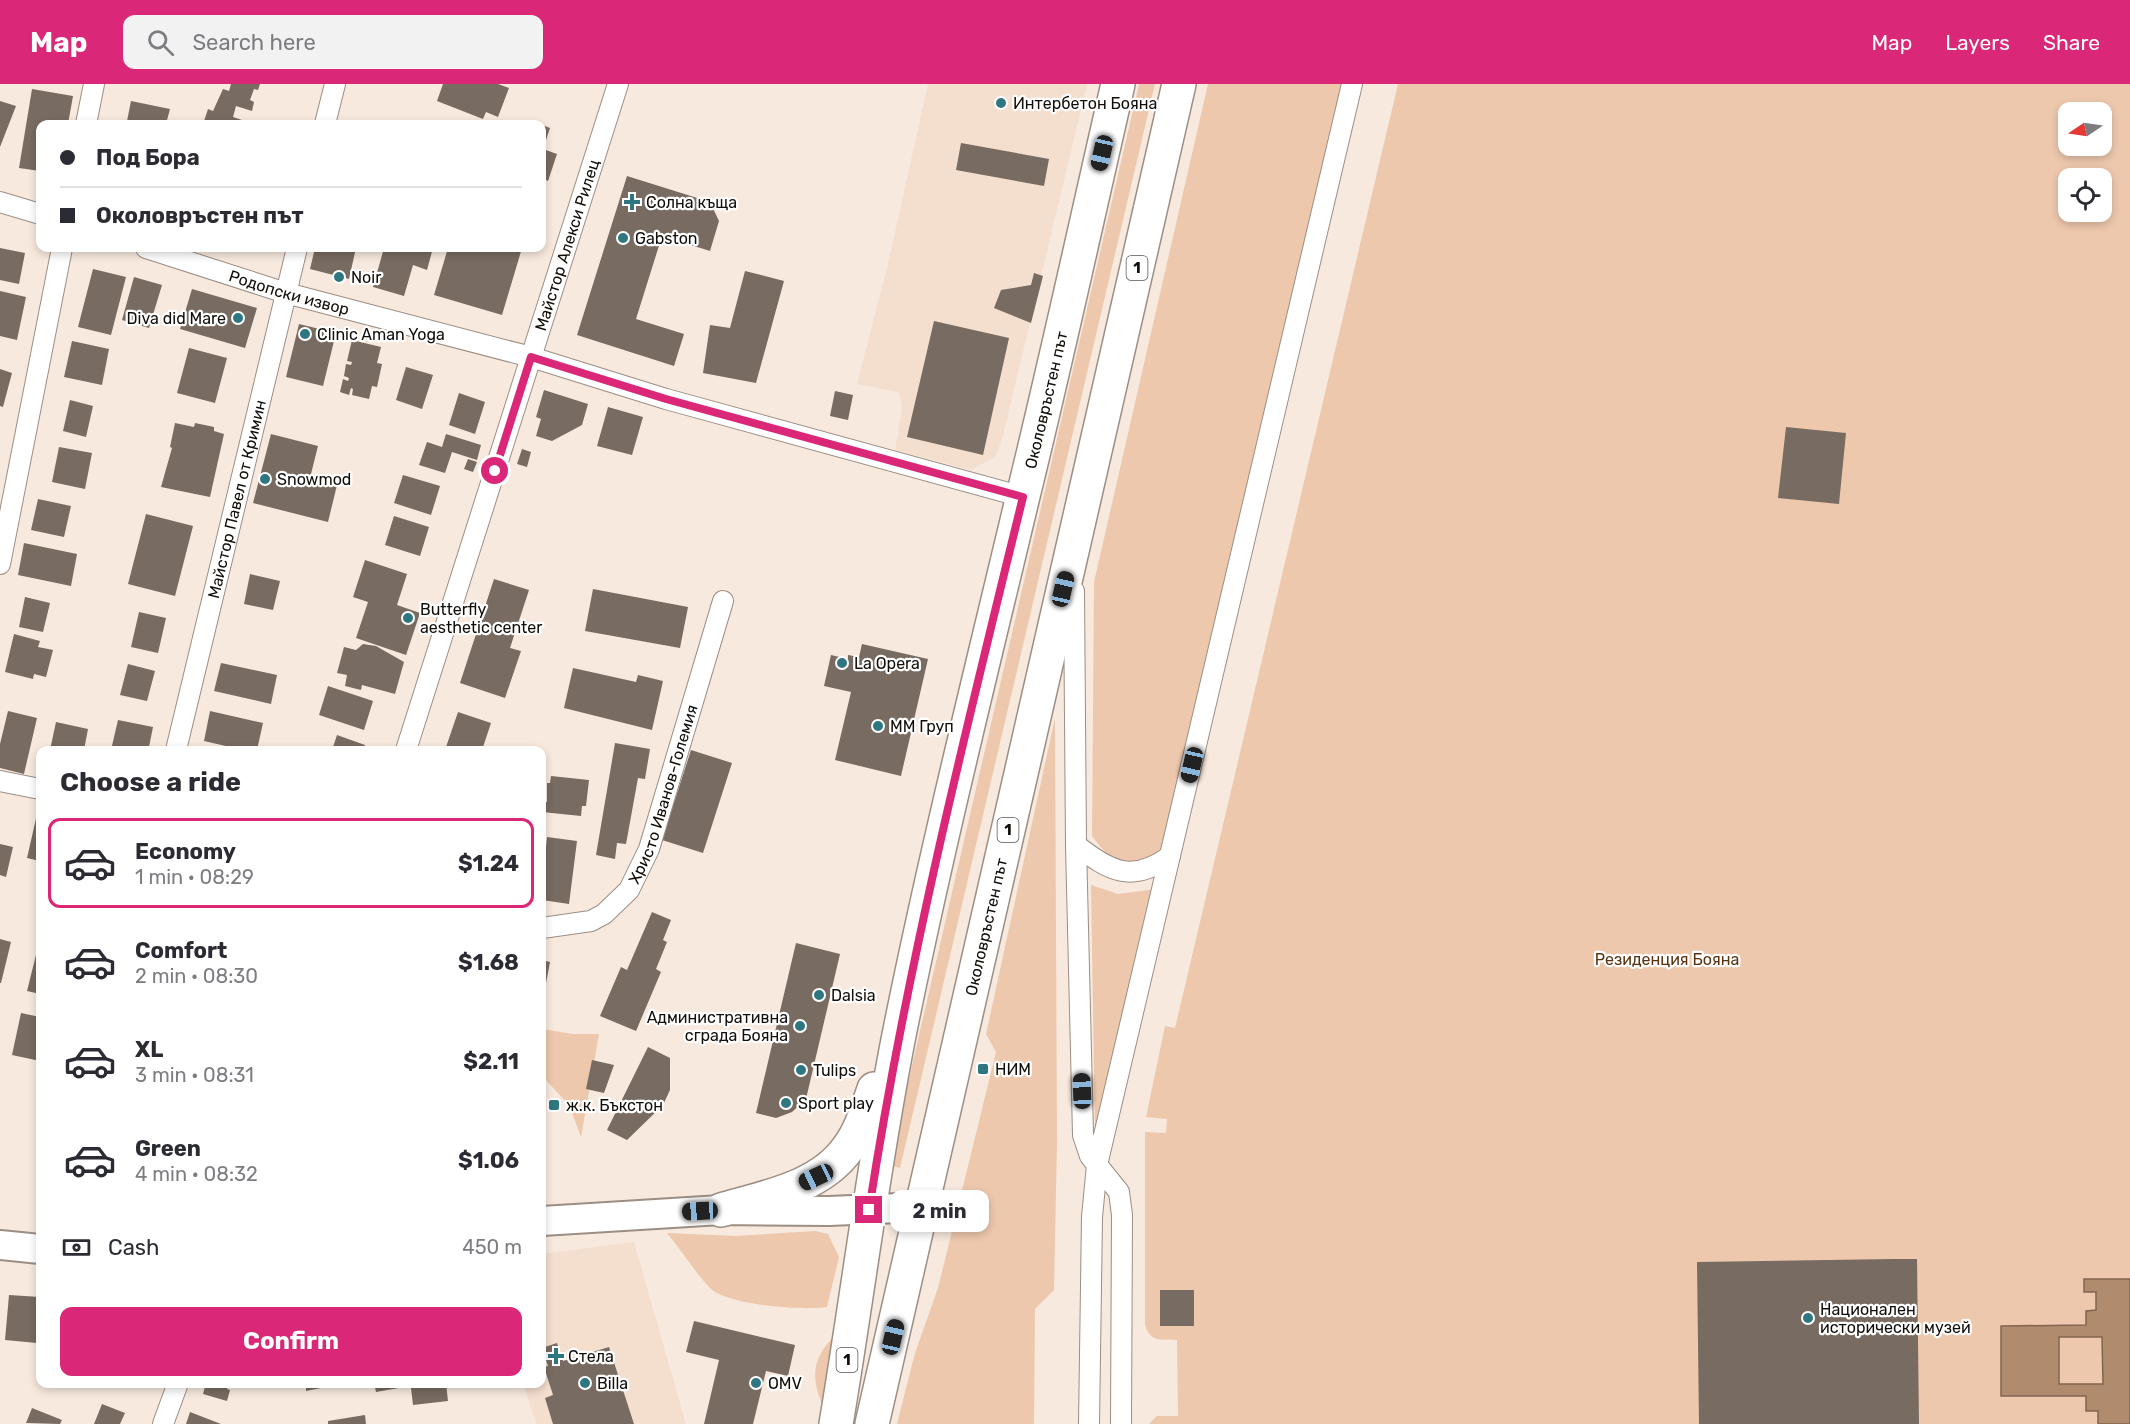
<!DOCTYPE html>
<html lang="en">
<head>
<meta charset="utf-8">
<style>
	body { margin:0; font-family:Rubik,sans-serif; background:#f2f2f3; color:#2b2b33; height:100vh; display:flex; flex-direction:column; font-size:22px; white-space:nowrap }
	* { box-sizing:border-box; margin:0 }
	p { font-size:20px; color:#7c7c81 }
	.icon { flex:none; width:33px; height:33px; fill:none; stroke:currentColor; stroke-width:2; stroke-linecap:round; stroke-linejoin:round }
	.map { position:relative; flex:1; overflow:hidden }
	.drawer { position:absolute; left:36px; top:662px; width:510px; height:642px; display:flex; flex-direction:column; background:#fff; border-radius:12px; box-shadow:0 3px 9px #0003 }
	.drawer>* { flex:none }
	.guide { position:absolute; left:36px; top:36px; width:510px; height:132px; border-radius:12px; box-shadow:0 3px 9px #0003; display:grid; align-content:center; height:132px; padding:0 24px; background:#fff }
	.needle { width:39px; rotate:257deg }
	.buttons { position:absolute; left:2058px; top:18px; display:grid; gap:12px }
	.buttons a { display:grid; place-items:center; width:54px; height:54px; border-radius:12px; background:#fff; box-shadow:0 3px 9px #0003; font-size:30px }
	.end { position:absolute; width:27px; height:27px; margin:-14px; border:8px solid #db2777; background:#fff; box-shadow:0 0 0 3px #fff }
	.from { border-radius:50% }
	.bubble { position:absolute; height:42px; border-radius:12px; background:#fff; box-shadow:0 3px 9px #0003; font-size:20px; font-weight:700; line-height:42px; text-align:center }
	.car { position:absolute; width:18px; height:36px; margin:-18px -9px; border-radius:8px; box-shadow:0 0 4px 2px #0007; background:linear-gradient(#222 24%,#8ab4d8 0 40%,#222 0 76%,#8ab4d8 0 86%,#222 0) }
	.guide b { display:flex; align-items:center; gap:21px; height:57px; font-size:22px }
	.guide b+b { border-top:2px solid #e1e1e2 }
	.guide i { width:15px; height:15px; background:#2b2b33 }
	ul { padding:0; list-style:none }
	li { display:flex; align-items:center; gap:18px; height:90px; margin:0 12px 9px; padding:0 12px; border:3px solid transparent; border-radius:12px }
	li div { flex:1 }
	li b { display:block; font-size:22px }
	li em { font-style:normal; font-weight:700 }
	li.on { border-color:#db2777 }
	li>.icon { width:54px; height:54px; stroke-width:1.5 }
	h2 { padding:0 24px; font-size:27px; line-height:72px }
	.pay { display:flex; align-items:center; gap:15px; height:66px; padding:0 24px; font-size:22px }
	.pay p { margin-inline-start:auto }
	.action { display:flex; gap:12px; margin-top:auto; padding:12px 24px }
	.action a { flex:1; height:69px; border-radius:12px; background:#db2777; color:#fff; font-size:24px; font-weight:700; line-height:69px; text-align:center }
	header { display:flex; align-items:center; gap:36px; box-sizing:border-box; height:84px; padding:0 30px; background:#db2777; color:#fff }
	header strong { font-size:28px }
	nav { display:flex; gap:33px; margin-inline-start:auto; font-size:21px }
	.search { width:420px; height:54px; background:#f2f2f3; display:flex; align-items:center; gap:15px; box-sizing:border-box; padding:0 21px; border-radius:12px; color:#7c7c81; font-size:22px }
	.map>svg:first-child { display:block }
	.built { fill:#f4dece }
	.green { fill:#edc8ad; fill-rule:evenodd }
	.water { fill:#b18b6e; stroke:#816550; stroke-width:1.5; fill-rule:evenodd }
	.building { fill:#786b61 }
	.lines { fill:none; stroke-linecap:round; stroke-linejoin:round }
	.street-casing { stroke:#9c8e83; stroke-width:22 }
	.secondary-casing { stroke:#9c8e83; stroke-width:32 }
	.highway-casing { stroke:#9c8e83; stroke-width:36 }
	.street { stroke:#fff; stroke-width:20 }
	.secondary { stroke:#fff; stroke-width:28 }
	.highway { stroke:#fff; stroke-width:33 }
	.route { stroke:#db2777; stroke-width:8 }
	.poi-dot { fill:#2e7680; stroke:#fff; stroke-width:2 }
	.labels { text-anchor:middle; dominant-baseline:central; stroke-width:4.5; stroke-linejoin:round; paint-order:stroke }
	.shield { fill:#fff; stroke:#585653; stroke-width:1.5 }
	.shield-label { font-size:15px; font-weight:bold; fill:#110d09 }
	.poi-label { font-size:16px; fill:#110d09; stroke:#fff; text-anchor:start }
	.street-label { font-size:16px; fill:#110d09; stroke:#fff }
	.park-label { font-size:16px; fill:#59320f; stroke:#fff }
</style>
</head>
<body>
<header>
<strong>Map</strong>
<div class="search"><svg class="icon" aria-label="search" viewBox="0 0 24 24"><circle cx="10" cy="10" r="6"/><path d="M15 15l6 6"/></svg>Search here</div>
<nav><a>Map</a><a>Layers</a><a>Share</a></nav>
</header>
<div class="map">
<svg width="2130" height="1340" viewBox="0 0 2130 1340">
	<rect width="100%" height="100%" fill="#f8e9de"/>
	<!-- built -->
	<path class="built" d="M928 0H1087L1002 356 995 373 971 386 895 366 902 324 899 308 857 300 888 180Z
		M634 1158 686 1340H537L522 1299H542V1170Z"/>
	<!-- green -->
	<path class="green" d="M1139 0H1155L900 1084 889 1081Z
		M1208 0H1346L1203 604 1159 772C1126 786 1113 781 1092 752L1094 498Z
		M1398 0H2130V1340H1149L1157 1332H1178L1177 1256C1162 1255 1150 1259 1145 1241V1048L1166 1049 1167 1035 1146 1033 1165 942 1175 944ZM2068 28H2102V62H2068ZM2068 94H2102V128H2068ZM1194 1206V1241L1160 1242V1207Z
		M1055 634 1057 1057 1054 1206 1035 1225 1034 1340H897L915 1269 938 1204 996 968 986 950Z
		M1091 801 1118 810 1156 805 1095 1052Z
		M542 945 573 950H599L581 1053 569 1021 542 992Z
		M815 1147 828 1150 839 1173 827 1223C803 1227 727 1221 710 1204 694 1187 681 1166 667 1149L736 1152Z
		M841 1246 830 1335C810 1299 807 1275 841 1246Z"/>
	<!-- water -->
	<path class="water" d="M2084 1195H2130V1340H2098V1327H2086V1312H2001V1242L2086 1241V1227L2096 1226V1208H2084ZM2059 1253H2102L2103 1300H2059Z"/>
	<!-- building -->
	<path class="building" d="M231 0H260L258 6 254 5 250 16 254 18 252 27 236 22 233 33 242 36 241 40H203L208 25 213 27 223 5 229 7Z
		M443 0H498L509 4 498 33 486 28 483 35 437 17Z
		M32 5 73 12 68 40H40V87L19 84Z
		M0 17 16 22 0 63Z
		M131 17 170 25 166 40H134L127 37Z
		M542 41 550 44 543 65 557 70 548 97 542 94Z
		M961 59 1049 75 1044 102 956 86Z
		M627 92 710 118 719 137 710 167 662 152 636 235 684 250 674 282 577 251Z
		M0 164 25 169 19 200 0 196Z
		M315 164H356L349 195 310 185Z
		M384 164H433L427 186 413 181 404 212 373 203Z
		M448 164H522L502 231 434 211Z
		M93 185 126 193 111 251 78 243Z
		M745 187 784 197 756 299 703 289 710 241 730 244Z
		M1034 189 1043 192 1031 239 994 224 1001 206 1031 201Z
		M134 193 162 201 149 244 122 236Z
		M192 205 257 224 245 264 180 245Z
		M0 207 26 213 17 256 0 252Z
		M934 237 1009 254 983 371 907 353Z
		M299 240 336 249 323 302 286 293Z
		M352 256 381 263 377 279 382 280 377 303 372 302 369 315 352 311 353 305 351 304 349 311 340 308 343 295 348 297 349 294 344 292 346 280 351 281 352 278 347 277Z
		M72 257 109 265 102 301 64 293Z
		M189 264 227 274 215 319 177 309Z
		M406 283 433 291 422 325 396 316Z
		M0 285 12 289 3 323 0 322Z
		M544 306 588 320 582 341 552 357 536 352 541 335 536 333Z
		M835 307 853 311 848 336 830 332Z
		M459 309 485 318 475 350 449 341Z
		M70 316 93 322 86 353 63 347Z
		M608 323 643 333 632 371 597 362Z
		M175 339 194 343 195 339 214 343V347L224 350 210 413 161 403 172 364 170 363Z
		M1786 343 1846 349 1839 420 1778 414Z
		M271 350 318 362 311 390 338 397 328 438 253 419Z
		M446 350 481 361 477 376 452 368 445 389 419 381 427 358 442 363Z
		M59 363 92 369 85 405 52 398Z
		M522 365 531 368 527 383 517 380Z
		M468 375 477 378 473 388 464 385Z
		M403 391 440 402 431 431 394 419Z
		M38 415 71 422 64 453 31 446Z
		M146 430 193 442 175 512 128 500Z
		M394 432 429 443 420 472 385 461Z
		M24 459 77 470 71 502 18 491Z
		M365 476 407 490 397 521 420 529 406 571 356 554 368 518 353 513Z
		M250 490 280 497 273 526 244 520Z
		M494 495 529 506 510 564 521 567 505 614 460 599Z
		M593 505 688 523 680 564 585 547Z
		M25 513 50 519 43 548 19 543Z
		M139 528 166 534 158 569 131 563Z
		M14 550 40 557 38 563 53 566 46 593 34 590 33 595 5 588Z
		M363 560 376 562 404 578 395 610 362 601 361 606 345 602 347 591 337 589 344 563 356 566Z
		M862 560 928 575 901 692 835 676 851 608 824 602 831 571 848 575V571L859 573Z
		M221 579 277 591 271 620 214 607Z
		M128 580 155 587 147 617 120 611Z
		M573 584 636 598 638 591 663 597 652 646 564 624Z
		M328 602 373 617 364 646 319 631Z
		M8 627 37 634 24 690 0 684V660Z
		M210 627 263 639 257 666H243L204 657Z
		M458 628 491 639 482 666H445Z
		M118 636 153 643 149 663 142 662 141 666H111Z
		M56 638 88 645 84 666H50Z
		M337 651 365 661 363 666H332Z
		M615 659 650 665 645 695 638 694 626 760 617 759 615 775 596 771Z
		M691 666 732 679 703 769 662 756Z
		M551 692 589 696 586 722H582L581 732 542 728V718H547V699H550Z
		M40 717V777L27 774Z
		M547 753 577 757 569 820 542 816V762L546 763Z
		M0 760 13 763 6 793 0 791Z
		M652 828 671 836 663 856 667 858 656 885 661 888 636 947 600 932 621 883 627 886Z
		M0 855 11 858 1 899H0Z
		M796 859 840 870 806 1015 792 1028 776 1034 756 1029Z
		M37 867 40 868V910L27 907Z
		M542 876 550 878 543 915H542Z
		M21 929 40 933V977L12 971Z
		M648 963 670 974V1006L663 1021 627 1056 607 1046Z
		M592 976 614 981 604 1009 586 1005Z
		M1894 1175H1917L1919 1340H1699L1697 1178Z
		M1160 1206H1194V1242H1160Z
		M9 1211 40 1213 37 1259 5 1256Z
		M694 1237 795 1261 788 1292 766 1287 753 1340H704L719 1276 686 1268Z
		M557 1259 563 1277 609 1263 634 1340H553L545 1314 553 1311 544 1283 548 1282 542 1264Z
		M206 1299H228L227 1305 230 1306 227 1317 203 1310Z
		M306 1299H341V1300L306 1307Z
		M374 1299H410V1302L376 1308Z
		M433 1299H446L448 1317 413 1321 411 1304Z
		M102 1320 125 1329 120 1340H94Z
		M32 1324 62 1336 60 1340 26 1339Z
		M190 1328 221 1340H186Z
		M365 1331 366 1340H328V1337Z"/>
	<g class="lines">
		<!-- street casing -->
		<g class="street-casing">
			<g id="street">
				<path d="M86 40 94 0"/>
				<path d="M325 40 335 0"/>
				<path d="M0 118 40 130"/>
				<path id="s1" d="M146 164 286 209 531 273 666 315 1023 413"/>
				<path d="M0 480 62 164"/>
				<path d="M1074 507 1076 761 1083 1051 1090 1072 1119 1108 1122 1131 1121 1340"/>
				<path id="s2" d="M176 666 297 164"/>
				<path id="s3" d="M406 666 618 0"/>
				<path d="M0 697 40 705"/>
				<path d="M1076 761C1109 787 1132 800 1170 772"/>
				<path id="s4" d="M542 844 591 837 604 830 629 806 649 765 723 517"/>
				<path d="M163 1340 178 1299"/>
				<path d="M1089 1340 1092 1133 1097 1081 1352 0"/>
			</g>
		</g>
		<!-- secondary casing -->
		<g class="secondary-casing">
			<path id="secondary" d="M542 1137 721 1126 829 1127 923 1123
				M0 1161 40 1165"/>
		</g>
		<!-- highway casing -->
		<g class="highway-casing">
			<g id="highway">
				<path d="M721 1126C765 1113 820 1104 848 1064 861 1047 867 1025 874 1005"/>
				<path id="s5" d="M836 1340C858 1209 874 1076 900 946 936 768 980 592 1022 416 1056 278 1086 139 1118 0"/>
				<path id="s6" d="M872 1340 1179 0"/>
			</g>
		</g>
		<!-- street -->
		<use href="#street" class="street"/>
		<!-- secondary -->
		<use href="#secondary" class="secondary"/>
		<!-- highway -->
		<use href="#highway" class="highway"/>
	</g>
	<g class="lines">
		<!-- route -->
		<path class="route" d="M495 387 531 273 666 315 1023 413C965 649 906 885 869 1126"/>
	</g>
	<!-- markers -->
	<g class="poi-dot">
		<circle cx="1001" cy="19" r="6"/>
		<path d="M629 109h6v6h6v6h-6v6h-6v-6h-6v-6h6z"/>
		<circle cx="623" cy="154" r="6"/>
		<circle cx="339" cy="193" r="6"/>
		<circle cx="238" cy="234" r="6"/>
		<circle cx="305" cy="250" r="6"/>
		<circle cx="265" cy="395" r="6"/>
		<circle cx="408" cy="534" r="6"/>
		<circle cx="842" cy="579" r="6"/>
		<circle cx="878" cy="642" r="6"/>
		<circle cx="819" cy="911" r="6"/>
		<circle cx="800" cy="942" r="6"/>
		<rect x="977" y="979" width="12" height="12" rx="3"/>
		<circle cx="801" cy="986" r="6"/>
		<circle cx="786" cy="1019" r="6"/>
		<rect x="548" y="1015" width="12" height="12" rx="3"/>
		<circle cx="1808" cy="1234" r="6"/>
		<path d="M553 1263h6v6h6v6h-6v6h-6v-6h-6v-6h6z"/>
		<circle cx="585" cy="1299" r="6"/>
		<circle cx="756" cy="1299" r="6"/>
	</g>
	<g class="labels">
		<!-- shield labels -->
		<g class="shield">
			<rect x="1126.5" y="172" width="21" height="24" rx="4.5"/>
			<rect x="997.5" y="734" width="21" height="24" rx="4.5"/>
			<rect x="836.5" y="1264" width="21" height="24" rx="4.5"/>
		</g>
		<g class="shield-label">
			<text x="1137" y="184">1</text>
			<text x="1008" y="746">1</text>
			<text x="847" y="1276">1</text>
		</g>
		<!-- poi labels -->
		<g class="poi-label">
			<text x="1013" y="19">Интербетон Бояна</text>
			<text x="646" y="118">Солна къща</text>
			<text x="635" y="154">Gabston</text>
			<text x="351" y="193">Noir</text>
			<text x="226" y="234" text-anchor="end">Diva did Mare</text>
			<text x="317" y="250">Clinic Aman Yoga</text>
			<text x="277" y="395">Snowmod</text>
			<text x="420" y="525">Butterfly<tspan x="420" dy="18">aesthetic center</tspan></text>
			<text x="854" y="579">La Opera</text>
			<text x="890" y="642">ММ Груп</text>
			<text x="831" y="911">Dalsia</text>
			<text x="788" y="933" text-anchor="end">Административна<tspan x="788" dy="18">сграда Бояна</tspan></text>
			<text x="995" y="985">НИМ</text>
			<text x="813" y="986">Tulips</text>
			<text x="798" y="1019">Sport play</text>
			<text x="566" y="1021">ж.к. Бъкстон</text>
			<text x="1820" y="1225">Национален<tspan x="1820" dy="18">исторически музей</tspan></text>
			<text x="568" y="1272">Стела</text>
			<text x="597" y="1299">Billa</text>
			<text x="768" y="1299">OMV</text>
		</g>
		<!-- street labels -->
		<g class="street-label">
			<text stroke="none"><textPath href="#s3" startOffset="530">Майстор Алекси Рилец</textPath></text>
			<text stroke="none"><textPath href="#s1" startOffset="150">Родопски извор</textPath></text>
			<text stroke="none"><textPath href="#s5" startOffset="1046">Околовръстен път</textPath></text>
			<text stroke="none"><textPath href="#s2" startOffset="258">Майстор Павел от Кримин</textPath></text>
			<text stroke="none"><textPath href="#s4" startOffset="201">Христо Иванов-Големия</textPath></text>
			<text stroke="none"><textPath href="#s6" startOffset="510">Околовръстен път</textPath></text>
		</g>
		<!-- park labels -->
		<g class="park-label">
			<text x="1667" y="875">Резиденция Бояна</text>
		</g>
	</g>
</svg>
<div class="buttons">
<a><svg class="needle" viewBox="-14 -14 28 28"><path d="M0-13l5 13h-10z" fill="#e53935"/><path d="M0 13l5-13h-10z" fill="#7c7c81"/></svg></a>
<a><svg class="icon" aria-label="locate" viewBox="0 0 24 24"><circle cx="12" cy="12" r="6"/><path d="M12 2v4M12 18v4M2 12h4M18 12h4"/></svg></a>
</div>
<i class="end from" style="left:495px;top:387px"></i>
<i class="end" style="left:869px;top:1126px"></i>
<div class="bubble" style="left:890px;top:1106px;width:99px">2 min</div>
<i class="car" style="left:1102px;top:69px;rotate:193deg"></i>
<i class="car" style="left:1063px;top:505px;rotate:13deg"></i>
<i class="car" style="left:1192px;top:681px;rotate:193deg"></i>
<i class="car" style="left:1082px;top:1007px;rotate:358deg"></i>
<i class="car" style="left:816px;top:1093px;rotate:245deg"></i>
<i class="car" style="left:700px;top:1127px;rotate:267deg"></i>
<i class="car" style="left:893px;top:1253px;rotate:13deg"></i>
<div class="guide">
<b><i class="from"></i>Под Бора</b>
<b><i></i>Околовръстен път</b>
</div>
<section class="drawer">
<h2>Choose a ride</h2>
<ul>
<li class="on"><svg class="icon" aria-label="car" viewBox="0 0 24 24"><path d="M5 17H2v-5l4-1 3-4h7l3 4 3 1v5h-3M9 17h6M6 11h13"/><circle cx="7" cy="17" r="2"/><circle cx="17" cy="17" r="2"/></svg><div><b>Economy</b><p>1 min · 08:29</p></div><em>$1.24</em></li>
<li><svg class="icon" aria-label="car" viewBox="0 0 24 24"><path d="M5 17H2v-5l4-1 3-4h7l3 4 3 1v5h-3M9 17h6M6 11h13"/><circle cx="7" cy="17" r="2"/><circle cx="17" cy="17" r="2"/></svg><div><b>Comfort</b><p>2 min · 08:30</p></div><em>$1.68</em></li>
<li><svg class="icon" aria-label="car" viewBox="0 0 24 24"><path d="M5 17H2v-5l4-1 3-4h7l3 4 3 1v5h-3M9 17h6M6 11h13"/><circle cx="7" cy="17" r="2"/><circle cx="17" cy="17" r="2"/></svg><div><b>XL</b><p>3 min · 08:31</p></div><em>$2.11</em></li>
<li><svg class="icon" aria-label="car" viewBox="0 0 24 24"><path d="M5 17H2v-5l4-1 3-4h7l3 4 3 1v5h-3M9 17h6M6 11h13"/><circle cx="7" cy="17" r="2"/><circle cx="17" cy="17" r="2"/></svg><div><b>Green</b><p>4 min · 08:32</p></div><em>$1.06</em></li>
</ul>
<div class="pay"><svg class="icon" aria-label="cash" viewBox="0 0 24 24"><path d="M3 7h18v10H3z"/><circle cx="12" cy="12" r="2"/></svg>Cash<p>450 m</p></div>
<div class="action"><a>Confirm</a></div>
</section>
</div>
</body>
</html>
